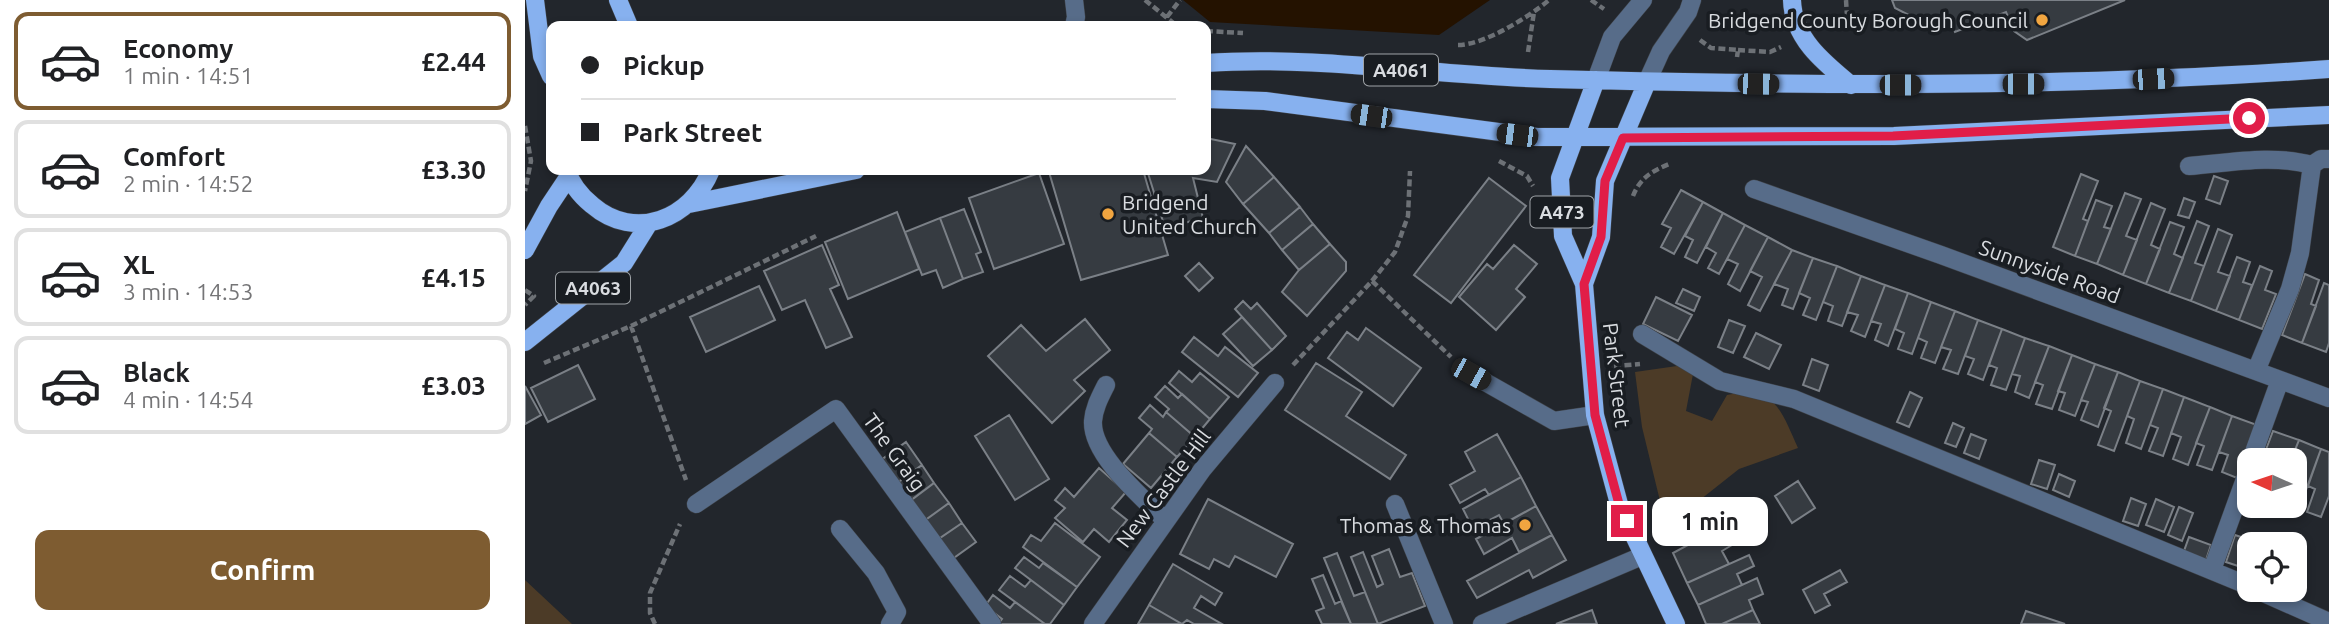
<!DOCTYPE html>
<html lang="en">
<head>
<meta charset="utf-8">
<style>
	body { margin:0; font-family:Ubuntu,sans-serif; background:#f6f6f6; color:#202124; height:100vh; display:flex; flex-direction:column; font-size:26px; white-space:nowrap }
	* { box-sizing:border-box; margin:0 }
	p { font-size:23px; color:#757577 }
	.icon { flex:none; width:38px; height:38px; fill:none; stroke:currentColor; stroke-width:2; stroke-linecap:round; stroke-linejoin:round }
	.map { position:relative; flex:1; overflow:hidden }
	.panel { display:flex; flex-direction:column; background:#fff; width:525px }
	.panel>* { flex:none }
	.hud { position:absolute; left:21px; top:21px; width:665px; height:154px; border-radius:14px; box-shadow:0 4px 10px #0003; display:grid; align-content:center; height:154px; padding:0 35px; background:#fff }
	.needle { width:46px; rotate:273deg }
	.fabs { position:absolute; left:1712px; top:448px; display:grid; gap:14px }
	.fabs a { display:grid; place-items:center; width:70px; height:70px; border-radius:14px; background:#fff; box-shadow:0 4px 10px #0003; font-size:35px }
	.end { position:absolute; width:32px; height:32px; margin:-16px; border:9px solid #e11d48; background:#fff; box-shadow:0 0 0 4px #fff }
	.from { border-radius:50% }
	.bubble { position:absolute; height:49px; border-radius:14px; background:#fff; box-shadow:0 4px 10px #0003; font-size:23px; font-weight:700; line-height:49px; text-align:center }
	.car { position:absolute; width:21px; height:42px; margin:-21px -10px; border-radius:9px; box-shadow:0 0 5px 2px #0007; background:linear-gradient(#222 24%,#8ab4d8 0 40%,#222 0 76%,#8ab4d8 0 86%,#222 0) }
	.hud b { display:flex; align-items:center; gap:24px; height:66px; font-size:26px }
	.hud b+b { border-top:2px solid #e0e0e0 }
	.hud i { width:18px; height:18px; background:#202124 }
	ul { padding:12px 0 0; list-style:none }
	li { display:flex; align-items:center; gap:21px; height:98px; margin:0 14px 10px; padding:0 21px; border:4px solid #e0e0e0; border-radius:14px }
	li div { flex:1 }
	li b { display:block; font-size:26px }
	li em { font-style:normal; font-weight:700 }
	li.selected { border-color:#7e5c31 }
	li>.icon { width:63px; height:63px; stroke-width:1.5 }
	.action { display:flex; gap:14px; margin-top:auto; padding:14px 35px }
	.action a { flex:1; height:80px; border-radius:14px; background:#7e5c31; color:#fff; font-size:28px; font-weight:700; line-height:80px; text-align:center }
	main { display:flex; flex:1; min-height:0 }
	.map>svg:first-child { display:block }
	.green { fill:#4c3b27 }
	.water { fill:#241200 }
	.building { fill:#363b41; stroke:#7b8087; stroke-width:2 }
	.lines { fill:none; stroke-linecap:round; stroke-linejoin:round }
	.minor-casing { stroke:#3f4349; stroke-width:19 }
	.major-casing { stroke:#3f4349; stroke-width:19 }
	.path { stroke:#6d7176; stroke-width:4.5; stroke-dasharray:7 3.5; stroke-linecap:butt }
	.minor { stroke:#576c89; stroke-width:18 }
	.major { stroke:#87b1ef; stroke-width:18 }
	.route { stroke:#e11d48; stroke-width:9 }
	.poi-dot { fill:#f1a540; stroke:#191d22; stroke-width:2.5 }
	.labels { text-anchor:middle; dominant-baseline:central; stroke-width:7; stroke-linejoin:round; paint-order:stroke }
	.shield { fill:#191d22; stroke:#9fa3a7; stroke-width:2 }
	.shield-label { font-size:19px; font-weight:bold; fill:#d9dce0 }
	.poi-label { font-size:21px; fill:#d9dce0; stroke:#191d22; text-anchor:end }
	.street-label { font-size:21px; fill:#d9dce0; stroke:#191d22 }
</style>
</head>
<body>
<main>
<section class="panel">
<ul>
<li class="selected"><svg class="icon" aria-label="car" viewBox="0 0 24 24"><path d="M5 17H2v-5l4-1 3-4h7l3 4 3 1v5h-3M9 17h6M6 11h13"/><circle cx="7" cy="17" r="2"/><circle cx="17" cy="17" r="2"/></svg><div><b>Economy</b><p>1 min · 14:51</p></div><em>£2.44</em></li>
<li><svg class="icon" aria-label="car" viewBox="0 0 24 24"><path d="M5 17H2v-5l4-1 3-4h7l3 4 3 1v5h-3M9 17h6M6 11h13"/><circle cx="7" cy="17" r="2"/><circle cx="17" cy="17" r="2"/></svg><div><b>Comfort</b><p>2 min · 14:52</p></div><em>£3.30</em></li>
<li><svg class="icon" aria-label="car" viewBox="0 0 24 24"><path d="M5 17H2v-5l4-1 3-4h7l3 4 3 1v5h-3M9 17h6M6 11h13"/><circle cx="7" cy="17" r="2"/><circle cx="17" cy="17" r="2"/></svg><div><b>XL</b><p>3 min · 14:53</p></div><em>£4.15</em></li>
<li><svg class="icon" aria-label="car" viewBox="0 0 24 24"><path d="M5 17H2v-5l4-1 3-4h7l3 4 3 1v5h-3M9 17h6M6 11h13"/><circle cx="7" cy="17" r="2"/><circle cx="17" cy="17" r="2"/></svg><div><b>Black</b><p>4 min · 14:54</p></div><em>£3.03</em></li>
</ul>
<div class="action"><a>Confirm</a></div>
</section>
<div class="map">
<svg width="1804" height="624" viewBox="0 0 1804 624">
	<rect width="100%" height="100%" fill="#22262c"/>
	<!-- green -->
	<path class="green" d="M1152 366 1162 367 1168 374 1161 411 1187 421 1202 395C1250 384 1256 411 1273 448L1214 469 1166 507 1141 516 1136 505 1117 427 1110 372Z
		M0 580 47 624H0Z"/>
	<!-- water -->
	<path class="water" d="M658 0H965L914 35 685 22Z"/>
	<!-- building -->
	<path class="building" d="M1367 0H1600L1502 40 1489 31 1481 12 1430 32 1424 16 1403 25 1370 8Z
		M681 138 710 144 692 182 668 178 678 218 640 228 622 170H681Z
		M721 146 749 177 718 204 701 182Z
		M533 170H553V172L560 170H618L643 255 556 280 524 172Z
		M514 173 539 244 469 269 444 198Z
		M1556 174 1573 181 1558 219 1563 221 1550 256 1528 247Z
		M1689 176 1703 181 1695 204 1681 199Z
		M749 177 775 207 744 233 718 204Z
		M964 178 1001 206 926 303 889 275Z
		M1156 190 1178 202 1149 254 1136 247 1146 228 1137 224Z
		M1600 193 1616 199 1601 236 1612 240 1598 275 1572 264Z
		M1659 198 1670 202 1664 218 1653 215Z
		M1571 200 1587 206 1579 227 1586 229 1572 264 1550 256Z
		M1178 202 1198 213 1172 263 1160 257 1168 240 1160 236Z
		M1626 203 1640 209 1626 245 1635 249 1621 284 1598 275Z
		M775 207 788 224 757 250 744 233Z
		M439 209 456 252 451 254 458 272 438 279 415 218Z
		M372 212 394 269 323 299 300 242Z
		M1198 213 1220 225 1194 274 1183 268 1191 253 1181 247Z
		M415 218 438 279 418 288 411 270 397 275 380 232Z
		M1672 221 1684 226 1670 263 1679 266 1666 301 1644 293Z
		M1645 222 1659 227 1649 254 1658 258 1644 293 1621 284Z
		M788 224 805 244 774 270 757 250Z
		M1220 225 1243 237 1215 291 1203 284 1213 264 1202 259Z
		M1693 229 1707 235 1693 272 1705 276 1691 311 1666 301Z
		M1243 237 1267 250 1235 311 1223 305 1237 277 1225 271Z
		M805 244 821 262V271L782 316 757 292 774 270Z
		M297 245 314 285 305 289 327 337 301 348 280 300 257 310 239 271Z
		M989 245 1012 264 991 289 1000 297 971 330 934 297 962 264 968 269Z
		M1267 250 1288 258 1268 309 1257 305 1263 289 1249 284Z
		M1712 257 1725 262 1718 282 1727 285 1714 320 1691 311Z
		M1288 258 1312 266 1291 320 1278 315 1285 298 1274 293Z
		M674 263 688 278 674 291 660 276Z
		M1312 266 1336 276 1317 326 1303 321 1308 306 1298 302Z
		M1735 266 1747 271 1740 290 1751 294 1737 329 1714 320Z
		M1780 274 1794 280 1786 304 1791 306 1777 343 1757 335Z
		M1336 276 1360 285 1340 337 1326 331 1333 315 1322 312Z
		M1799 283 1804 285V343L1801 352 1777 343Z
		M1360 285 1383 293 1363 346 1350 340 1356 324 1346 321Z
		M234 286 250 320 181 352 165 317Z
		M1158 289 1175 297 1169 311 1151 303Z
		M1383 293 1406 302 1387 354 1373 349 1379 333 1370 329Z
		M1131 297 1167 315 1153 341 1118 324Z
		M718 301 726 309 732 303 761 336 747 350 710 309Z
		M1406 302 1430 311 1410 363 1396 358 1402 342 1393 338Z
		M1430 311 1453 320 1433 374 1418 369 1426 350 1416 347Z
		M717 317 747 350 728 366 698 334Z
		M560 319 585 350 549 380 560 391 527 423 463 356 496 325 521 351Z
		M1204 320 1220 326 1208 353 1193 347Z
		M1453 320 1477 329 1458 380 1443 374 1449 359 1440 356Z
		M841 328 896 368 868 406 803 358 822 332 833 340Z
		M1477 329 1500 338 1481 390 1466 385 1472 368 1464 365Z
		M1231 333 1256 345 1244 369 1219 357Z
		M669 337 693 356 700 347 733 373 713 397 657 352Z
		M1500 338 1524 346 1504 398 1490 392 1495 376 1487 374Z
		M1524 346 1547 355 1527 409 1511 404 1518 385 1510 382Z
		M1547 355 1570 364 1550 416 1534 410 1540 393 1533 391Z
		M1287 359 1303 365 1294 391 1278 385Z
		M791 363 837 392 821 416 881 455 865 479 760 410Z
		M1570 364 1593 372 1573 427 1556 420 1563 402 1556 400Z
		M53 365 70 399 23 422 6 388Z
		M654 371 667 382 675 373 704 397 685 419 644 383Z
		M1593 372 1615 381 1589 451 1573 445 1586 411 1579 408Z
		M1615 381 1638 389 1616 449 1601 443 1609 419 1602 416Z
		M0 386 16 415 0 424Z
		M640 386 653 398 657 394 685 419 670 437 641 412 644 409 630 397Z
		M1638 389 1659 397 1638 456 1624 451 1633 428 1625 425Z
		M1385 392 1397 398 1384 427 1372 422Z
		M1659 397 1685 407 1663 465 1648 459 1656 437 1646 433Z
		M625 405 638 417 641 412 670 437 652 457 624 433 627 429 614 418Z
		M1685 407 1707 416 1687 470 1672 465 1679 446 1671 443Z
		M484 415 524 479 490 500 450 436Z
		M1707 416 1732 425 1712 478 1697 472 1703 455 1694 452Z
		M1428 423 1439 428 1431 447 1420 443Z
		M1748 431 1774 440 1766 460H1737Z
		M624 433 652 457 626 488 598 464Z
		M972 434 996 477 964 495 960 489 935 503 925 485 950 471 940 452Z
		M1446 434 1461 440 1454 459 1439 453Z
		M1774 440 1796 449 1774 509 1764 506H1769V460H1766Z
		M381 442 397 465 372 483 356 460Z
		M1796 449 1804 452V496L1796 517 1782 512 1790 489 1783 486Z
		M1514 460 1530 465 1522 489 1506 484Z
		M397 465 409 483 385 501 372 483Z
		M574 468 601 492 587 508 602 520 584 542 569 529 558 542 530 518 540 508 530 500 540 488 549 497Z
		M1534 474 1550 481 1544 497 1528 490Z
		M996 477 1011 506 979 524 974 515 948 529 938 509Z
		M1273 481 1290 508 1267 523 1250 496Z
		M409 483 424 503 399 521 385 501Z
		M1606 498 1621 504 1613 526 1598 521Z
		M683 499 768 544 751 577 710 556 704 567 689 559 684 569 655 554Z
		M1631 499 1649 507 1639 532 1621 525Z
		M424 503 437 523 412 540 399 521Z
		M1011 506 1027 535 994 552 987 538 959 554 951 539Z
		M1654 507 1668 513 1657 541 1643 535Z
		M437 523 451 542 426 560 412 540Z
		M530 523 575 557 552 587 498 547 506 535 516 541Z
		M1196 527 1207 545 1197 551 1204 564 1162 583 1148 553Z
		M1027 535 1041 560 1008 578 1004 570 952 598 942 581Z
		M1710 535 1725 540 1716 567 1701 562Z
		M1664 537 1686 545 1681 560 1659 551Z
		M864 549 875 577 887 573 900 606 853 624 826 557 838 552 852 587 858 584 847 556Z
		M812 553 829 596 840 592 853 624H826L799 558Z
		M1224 555 1229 566 1212 574 1217 585 1173 605 1162 583Z
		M499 557 514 568 518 563 552 587 539 605 490 568Z
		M648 564 697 593 690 605 676 596 669 608 697 624H669L662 620 657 624 624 605Z
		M1769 564 1780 568 1772 595 1753 590H1769Z
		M1315 570 1322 582 1299 594 1305 605 1290 613 1278 590Z
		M798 575 810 604 816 601 826 624H797L791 611 799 608 787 579Z
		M485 576 500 587 506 580 539 605 525 624H520L474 590Z
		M1232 578 1238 594 1224 600 1228 610 1197 624H1181L1173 605Z
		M468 595 485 608 490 602 520 624H473L477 619 460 606Z
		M624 605 657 624H613Z
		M1067 610 1072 624H1031Z
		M1228 610 1235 624H1197Z
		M1501 611 1540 624H1496Z"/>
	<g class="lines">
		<!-- minor casing -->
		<g class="minor-casing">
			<path id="minor" d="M549 0 551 17 549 26
				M1071 80 1087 37 1118 0
				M1122 82 1136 51 1163 12 1167 0
				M1664 166C1703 163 1748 154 1787 165
				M1229 189 1416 255 1804 398
				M1117 334 1195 381 1269 399 1724 586
				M1731 371 1765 289 1775 253 1787 165 1796 159H1804
				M946 374 1029 421 1070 415
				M581 385C575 397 569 408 568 421 566 455 618 498 641 521
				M1726 460 1755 380
				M171 504 311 409 467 624
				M870 504 919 624
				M315 529 351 573 372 612 365 624
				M1687 570 1724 468
				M1732 590 1804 622
				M568 624 677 470 750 383
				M957 624 1117 556"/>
		</g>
		<!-- major casing -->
		<g class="major-casing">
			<path id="major" d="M10 0 17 56 26 76
				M93 0 104 26
				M1267 0C1268 38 1298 62 1326 85
				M681 63C795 55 910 76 1025 79 1285 86 1544 88 1804 69
				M1071 80 1035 178 1038 236 1059 284 1070 415 1094 504 1151 624
				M681 99 740 101 1012 137 1369 136 1804 115
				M42 170C46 184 56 196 67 205 110 242 166 219 186 170
				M164 204 331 170
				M0 250 24 206 44 176
				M1059 284 1076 237 1080 181 1122 82
				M0 342 99 263 124 223"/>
		</g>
		<!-- path -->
		<path class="path" d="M620 0 652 26
			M1066 0 1079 9
			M642 17 655 0
			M1302 26 1322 16 1321 0
			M681 31 718 33
			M1175 40 1186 48 1213 50 1212 57
			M933 45C959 45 1004 17 1024 0
			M1213 50 1245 52 1256 47
			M1003 52 1009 12
			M0 126 6 161 0 191
			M974 161 1002 176 1008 186
			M1108 196C1115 178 1127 171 1144 164
			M847 281 870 252 883 216 885 171
			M0 290 9 296 0 305
			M106 326 161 480
			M19 363 106 326 291 236
			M768 365 847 281 926 357
			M1089 366 1115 364
			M130 624 125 613V593L155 524"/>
		<!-- minor -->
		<use href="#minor" class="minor"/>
		<!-- major -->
		<use href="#major" class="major"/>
	</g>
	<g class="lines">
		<!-- route -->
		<path class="route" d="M1102 521 1094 504 1070 415 1059 284 1076 237 1080 181 1098 138 1368 136 1724 118"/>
	</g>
	<!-- markers -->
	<g class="poi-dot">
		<circle cx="1517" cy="20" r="7"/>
		<circle cx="583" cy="214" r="7"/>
		<circle cx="1000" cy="525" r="7"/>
	</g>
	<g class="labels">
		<!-- shield labels -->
		<g class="shield">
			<rect x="839" y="54.5" width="74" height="31" rx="5"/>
			<rect x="1005.5" y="196.5" width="63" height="31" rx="5"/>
			<rect x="31" y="272.5" width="74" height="31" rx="5"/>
		</g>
		<g class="shield-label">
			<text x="876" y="70">A4061</text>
			<text x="1037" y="212">A473</text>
			<text x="68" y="288">A4063</text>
		</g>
		<!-- poi labels -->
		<g class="poi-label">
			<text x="1503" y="20">Bridgend County Borough Council</text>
			<text x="597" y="202" text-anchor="start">Bridgend<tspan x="597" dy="24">United Church</tspan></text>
			<text x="986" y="525">Thomas &amp; Thomas</text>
		</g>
		<!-- street labels -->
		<g class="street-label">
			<text transform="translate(1525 271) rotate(20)">Sunnyside Road</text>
			<text transform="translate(1092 375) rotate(83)">Park Street</text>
			<text transform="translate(370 452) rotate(54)">The Graig</text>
			<text transform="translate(638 488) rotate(-53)">New Castle Hill</text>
		</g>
	</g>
</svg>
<div class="fabs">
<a><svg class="needle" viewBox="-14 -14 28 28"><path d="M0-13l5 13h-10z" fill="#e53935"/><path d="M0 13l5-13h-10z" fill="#757577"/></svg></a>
<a><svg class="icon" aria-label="locate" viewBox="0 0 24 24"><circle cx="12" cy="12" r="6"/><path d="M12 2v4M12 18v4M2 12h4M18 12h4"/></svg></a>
</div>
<i class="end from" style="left:1724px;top:118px"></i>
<i class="end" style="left:1102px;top:521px"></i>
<div class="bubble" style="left:1127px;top:497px;width:116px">1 min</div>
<i class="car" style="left:1628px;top:79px;rotate:87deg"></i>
<i class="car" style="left:1233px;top:84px;rotate:91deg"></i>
<i class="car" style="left:1498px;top:84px;rotate:90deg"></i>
<i class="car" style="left:1375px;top:85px;rotate:90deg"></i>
<i class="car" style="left:846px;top:116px;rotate:278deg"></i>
<i class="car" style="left:992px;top:135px;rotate:277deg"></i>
<i class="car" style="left:946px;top:374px;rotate:119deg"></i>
<div class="hud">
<b><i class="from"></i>Pickup</b>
<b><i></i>Park Street</b>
</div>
</div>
</main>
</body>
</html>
